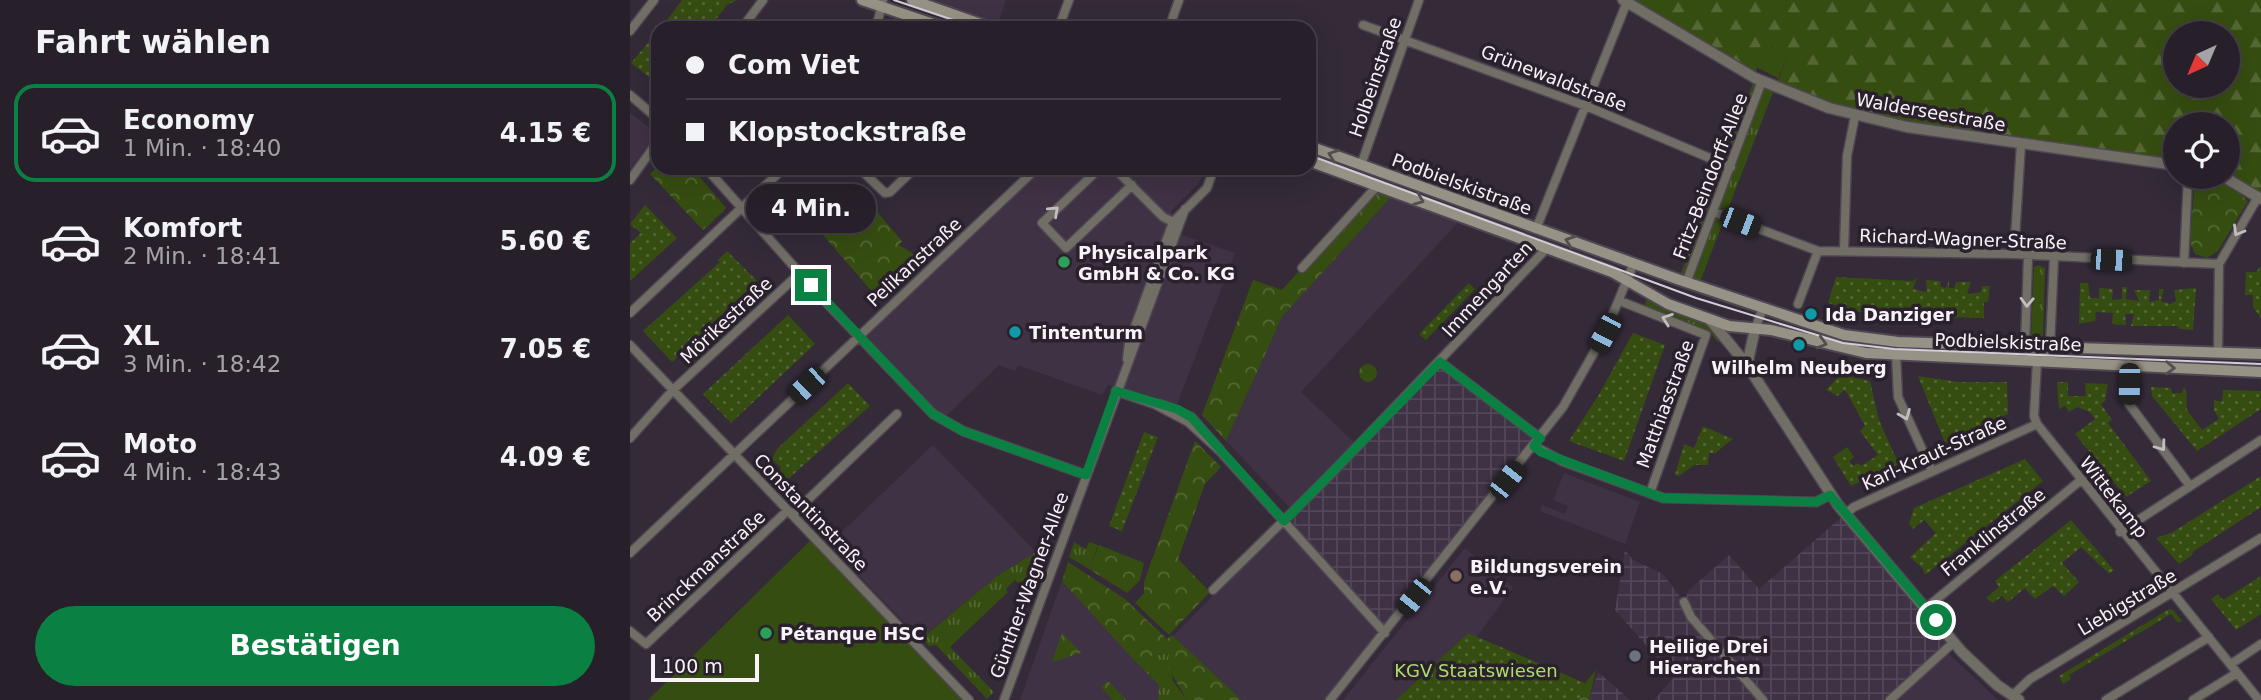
<!DOCTYPE html>
<html lang="de">
<head>
<meta charset="utf-8">
<style>
	body { margin:0; font-family:"DejaVu Sans",sans-serif; background:#332d36; color:#f1f3f6; height:100vh; display:flex; flex-direction:column; font-size:26px; white-space:nowrap }
	* { box-sizing:border-box; margin:0 }
	p { font-size:23px; color:#a4a3a8 }
	.icon { flex:none; width:38px; height:38px; fill:none; stroke:currentColor; stroke-width:2; stroke-linecap:round; stroke-linejoin:round }
	.map { position:relative; flex:1; overflow:hidden }
	.side { display:flex; flex-direction:column; background:#27202a; width:630px }
	.side>* { flex:none }
	.top-card { position:absolute; left:21px; top:21px; width:665px; height:154px; border-radius:21px; box-shadow:0 7px 28px #0002,0 0 0 2px #433e47; display:grid; align-content:center; height:154px; padding:0 35px; background:#27202a }
	.needle { width:46px; rotate:224deg }
	.buttons { position:absolute; left:1533px; top:21px; display:grid; gap:14px }
	.buttons a { display:grid; place-items:center; width:77px; height:77px; border-radius:50%; background:#27202a; box-shadow:0 7px 28px #0002,0 0 0 2px #433e47; font-size:35px }
	.scale { position:absolute; left:21px; bottom:18px; width:108px; box-sizing:border-box; padding-left:7px; border:4px solid #f9f2fb; border-top:0; font-size:19px; line-height:24px; white-space:nowrap; color:#f9f2fb; -webkit-text-stroke:5px #2a212d; paint-order:stroke }
	.end { position:absolute; width:32px; height:32px; margin:-16px; border:9px solid #0b8043; background:#fff; box-shadow:0 0 0 4px #fff }
	.from { border-radius:50% }
	.bubble { position:absolute; height:49px; border-radius:24px; background:#27202a; box-shadow:0 7px 28px #0002,0 0 0 2px #433e47; font-size:23px; font-weight:600; line-height:49px; text-align:center }
	.car { position:absolute; width:21px; height:42px; margin:-21px -10px; border-radius:9px; box-shadow:0 0 5px 2px #0007; background:linear-gradient(#222 24%,#8ab4d8 0 40%,#222 0 76%,#8ab4d8 0 86%,#222 0) }
	.top-card b { display:flex; align-items:center; gap:24px; height:66px; font-size:26px }
	.top-card b+b { border-top:2px solid #433e47 }
	.top-card i { width:18px; height:18px; background:#f1f3f6 }
	ul { padding:0; list-style:none }
	li { display:flex; align-items:center; gap:21px; height:98px; margin:0 14px 10px; padding:0 21px; border:4px solid transparent; border-radius:21px }
	li div { flex:1 }
	li b { display:block; font-size:26px }
	li em { font-style:normal; font-weight:600 }
	li.selected { border-color:#0b8043 }
	li>.icon { width:63px; height:63px; stroke-width:1.5 }
	h2 { padding:0 35px; font-size:32px; line-height:84px }
	.cta { display:flex; gap:14px; margin-top:auto; padding:14px 35px }
	.cta a { flex:1; height:80px; border-radius:42px; background:#0b8043; color:#fff; font-size:28px; font-weight:600; line-height:80px; text-align:center }
	main { display:flex; flex:1; min-height:0 }
	.map>svg:first-child { display:block }
	.built { fill:#403245 }
	.industrial { fill:url(#industrial-grid) }
	.grass { fill:url(#grass-tufts) }
	.forest { fill:url(#forest-firs); fill-rule:evenodd }
	.park { fill:url(#park-crowns) }
	.garden { fill:url(#garden-dots) }
	.pitch { fill:#364d11 }
	.lines { fill:none; stroke-linecap:round; stroke-linejoin:round }
	.minor-casing { stroke:#504653; stroke-width:11 }
	.tertiary-casing { stroke:#504653; stroke-width:13 }
	.secondary-casing { stroke:#504653; stroke-width:14 }
	.minor { stroke:#716e66; stroke-width:8 }
	.tertiary { stroke:#716e66; stroke-width:10 }
	.secondary { stroke:#969285; stroke-width:10 }
	.tram { stroke:#d4cdd7; stroke-width:2 }
	.oneway { stroke:#554e50 }
	.oneway2 { stroke:#c3bdbf }
	.route { stroke:#0b8043; stroke-width:9 }
	.leisure-dot { fill:#2e9e5b; stroke:#2a212d; stroke-width:2.5 }
	.culture-dot { fill:#0f9aa8; stroke:#2a212d; stroke-width:2.5 }
	.education-dot { fill:#8d6e63; stroke:#2a212d; stroke-width:2.5 }
	.worship-dot { fill:#6b7280; stroke:#2a212d; stroke-width:2.5 }
	.labels { text-anchor:middle; dominant-baseline:central; stroke-width:7; stroke-linejoin:round; paint-order:stroke }
	.street-label { font-size:18px; fill:#f9f2fb; stroke:#2a212d }
	.poi-label { font-size:18px; font-weight:bold; fill:#f9f2fb; stroke:#2a212d; text-anchor:start }
	.park-label { font-size:18px; fill:#acde68; stroke:#2a212d }
</style>
</head>
<body>
<main>
<section class="side">
<h2>Fahrt wählen</h2>
<ul>
<li class="selected"><svg class="icon" aria-label="car" viewBox="0 0 24 24"><path d="M5 17H2v-5l4-1 3-4h7l3 4 3 1v5h-3M9 17h6M6 11h13"/><circle cx="7" cy="17" r="2"/><circle cx="17" cy="17" r="2"/></svg><div><b>Economy</b><p>1 Min. · 18:40</p></div><em>4.15 €</em></li>
<li><svg class="icon" aria-label="car" viewBox="0 0 24 24"><path d="M5 17H2v-5l4-1 3-4h7l3 4 3 1v5h-3M9 17h6M6 11h13"/><circle cx="7" cy="17" r="2"/><circle cx="17" cy="17" r="2"/></svg><div><b>Komfort</b><p>2 Min. · 18:41</p></div><em>5.60 €</em></li>
<li><svg class="icon" aria-label="car" viewBox="0 0 24 24"><path d="M5 17H2v-5l4-1 3-4h7l3 4 3 1v5h-3M9 17h6M6 11h13"/><circle cx="7" cy="17" r="2"/><circle cx="17" cy="17" r="2"/></svg><div><b>XL</b><p>3 Min. · 18:42</p></div><em>7.05 €</em></li>
<li><svg class="icon" aria-label="car" viewBox="0 0 24 24"><path d="M5 17H2v-5l4-1 3-4h7l3 4 3 1v5h-3M9 17h6M6 11h13"/><circle cx="7" cy="17" r="2"/><circle cx="17" cy="17" r="2"/></svg><div><b>Moto</b><p>4 Min. · 18:43</p></div><em>4.09 €</em></li>
</ul>
<div class="cta"><a>Bestätigen</a></div>
</section>
<div class="map">
<svg width="1631" height="700" viewBox="0 0 1631 700">
	<defs>
		<pattern id="industrial-grid" width="8" height="8" patternUnits="userSpaceOnUse" patternTransform="scale(1.75)"><rect width="8" height="8" fill="#403245"/><path d="M0 4h8M4 0v8" fill="none" stroke="#534658"/></pattern>
		<pattern id="grass-tufts" width="24" height="20" patternUnits="userSpaceOnUse" patternTransform="scale(1.75)"><rect width="24" height="20" fill="#364d11"/><path d="M3 7l-1-3M5 7V3M7 7l1-3M15 17l-1-3M17 17v-4M19 17l1-3" fill="none" stroke="#546735"/></pattern>
		<pattern id="forest-firs" width="22" height="20" patternUnits="userSpaceOnUse" patternTransform="scale(1.75)"><rect width="22" height="20" fill="#364d11"/><path d="M5 1l3.5 6h-7zM16 11l3.5 6h-7z" fill="#546735"/></pattern>
		<pattern id="park-crowns" width="20" height="18" patternUnits="userSpaceOnUse" patternTransform="scale(1.75)"><rect width="20" height="18" fill="#364d11"/><path d="M2 6a3 3 0 1 1 6 0M12 15a3 3 0 1 1 6 0" fill="none" stroke="#546735"/></pattern>
		<pattern id="garden-dots" width="8" height="8" patternUnits="userSpaceOnUse" patternTransform="scale(1.75)"><rect width="8" height="8" fill="#364d11"/><path d="M2 2h.1M6 6h.1" fill="none" stroke="#546735" stroke-width="1.8" stroke-linecap="round"/></pattern>
	</defs>
	<rect width="100%" height="100%" fill="#342a38"/>
	<!-- built -->
	<path class="built" d="M295 0H376L367 25Z
		M0 113 27 133 0 169Z
		M413 168H576L570 182 541 211 552 235 605 253 546 407 478 385 472 395 388 365 385 371 369 365 316 416 304 410 231 337Z
		M767 191 834 216 671 392 726 444 662 510 596 441 652 317Z
		M303 445 406 552 367 576 290 639 199 544Z
		M934 473 1010 502 995 544 910 511 912 505 935 514 938 506 923 500Z
		M654 521 755 633 701 700H612L543 636 585 594 583 590Z
		M835 548 883 587 847 637 838 633 766 700H713Z
		M432 581 529 685 528 700H390Z
		M1316 651 1368 700H1261Z"/>
	<!-- industrial -->
	<path class="industrial" d="M810 362 910 438 755 633 654 521Z
		M1215 514 1324 642 1260 700H1024L1044 677 985 610 995 550 1003 560 1033 574 1054 602 1059 590 1099 555 1129 589Z
		M968 672 1000 700H959Z"/>
	<!-- grass -->
	<path class="grass" d="M1131 44 1159 54 1148 78 1126 67Z
		M1125 78 1145 87 1068 287 1050 275Z
		M1408 265 1415 268 1413 338H1401L1404 267Z
		M1018 297 1077 325 1093 342H1088L1079 332 1014 307Z
		M444 542 456 549 459 542 468 545 459 569 439 557Z
		M406 552 414 553 400 592 385 580 376 589 378 592 320 647 364 692 357 699 306 645 299 646 292 638 367 576Z
		M539 653 543 681 557 700H528L529 685 504 660Z"/>
	<!-- forest -->
	<path class="forest" d="M993 0H1631V199L1598 177V124H1545V165L1277 127 1145 87 1159 54 1131 44 1125 78ZM1545 33H1598V86H1545Z"/>
	<!-- park -->
	<path class="park" d="M28 167 62 168 96 208 73 230 20 174Z
		M1565 177C1583 177 1605 187 1618 201L1588 251 1577 258 1565 254 1560 242Z
		M744 188 765 193 652 317 596 441 572 415 623 280 652 290Z
		M231 193 272 241 269 245 295 261 251 302 180 220 194 207 205 217Z
		M729 373a9 9 0 1 1 18 0a9 9 0 1 1-18 0Z
		M565 441 591 467 575 484 548 559 580 592 539 635 505 603 514 593V582Z
		M469 545 514 563 510 580 497 593 459 569Z
		M438 562 495 599 537 639 542 635 612 700H557L537 666 539 653 504 660 432 581Z
		M432 633 451 653 422 662Z
		M966 670 959 700H949L955 683Z
		M478 681 496 700H483L471 687Z"/>
	<!-- garden -->
	<path class="garden" d="M52 0H107L97 5 79 28H31Z
		M28 31V84L1 63Z
		M15 205 47 238 0 281V243L11 233 0 224Z
		M97 251 127 281 42 362 13 331 90 262 88 260Z
		M1631 266V318L1623 307V295H1615L1616 272H1626Z
		M1206 277 1283 281 1287 277 1283 289 1297 292 1296 280 1310 281 1311 287 1316 288 1319 280V288H1324L1326 282H1341L1337 294 1351 292 1352 286H1360L1358 302H1354V318L1240 315 1198 303Z
		M839 283 845 289 796 340 789 334Z
		M1450 283H1458L1460 298H1469V288L1483 289 1482 300 1492 299V287H1497L1496 299 1509 301 1504 290H1520L1519 302 1529 300V289H1534L1531 301 1540 304 1546 301 1544 290 1566 288 1563 330 1549 329 1548 326H1501L1504 314H1495L1496 325 1482 324 1483 313 1466 312 1465 321 1449 324Z
		M158 315 185 344 101 423 73 394Z
		M1003 333 1035 345 994 461 939 441 968 396Z
		M1210 375 1240 381 1249 420 1265 456 1272 463 1221 486 1203 457 1217 447 1224 457 1219 461 1223 466 1228 463 1231 466 1248 455 1230 431 1235 426 1217 393 1214 390 1208 396 1196 390Z
		M1288 376 1328 382H1377L1378 414 1315 443Z
		M1427 382H1438V396H1456L1455 383 1478 384 1475 401 1471 404 1482 420 1478 423 1521 481 1496 497 1445 434 1465 419 1460 412 1447 407 1439 412 1435 406 1429 409Z
		M218 383 240 406 147 489 138 480 151 468 142 459 147 449Z
		M1521 387 1541 388 1542 393H1552L1553 388 1556 389 1557 410 1572 430 1589 419 1584 410V400L1592 402 1593 390 1631 391V409L1567 451 1522 396Z
		M1073 426 1103 439 1085 453H1079L1078 465H1064L1049 476 1045 475 1054 444 1064 448Z
		M514 432 528 437 492 531 479 526Z
		M1395 459 1413 481 1295 575 1293 569 1280 557 1306 533 1294 520 1283 529 1279 524 1284 508Z
		M1631 476V507L1564 551 1561 556 1549 564 1526 538 1543 532Z
		M1441 520 1484 570 1479 574 1451 547 1432 563 1449 582 1434 596 1423 586 1405 599 1395 588 1378 602 1372 596 1363 603 1356 598 1369 587 1365 581Z
		M1631 576V614L1606 630 1581 599 1588 594 1593 600Z
		M1539 609 1543 610 1552 621 1548 623 1541 614 1439 675 1441 679 1433 684 1429 676Z
		M838 633 955 683 949 700H766Z"/>
	<!-- pitch -->
	<path class="pitch" d="M84 200 94 210 76 228 66 218Z
		M183 538 339 700H18Z"/>
	<g class="lines">
		<!-- minor casing -->
		<g class="minor-casing">
			<path id="minor" d="M733 25 956 106 1101 167
				M429 27 439 0
				M112 28 133 0
				M246 28 253 0
				M539 28 549 0
				M0 31 24 0
				M0 95 28 119
				M731 165 789 0
				M76 168 192 298 303 414 333 431 456 475
				M229 168 255 193 260 192 285 168
				M470 168 412 223 436 248 502 185
				M484 168 533 217 543 222
				M0 180 28 141
				M1084 212 1188 251 1384 254 1589 264
				M906 229 997 2
				M1214 250 1217 156 1225 116
				M1384 254 1391 144
				M1398 258 1395 346 1407 361
				M1554 263 1558 177
				M672 268 748 185
				M1056 283 1132 81
				M990 301 1076 335 1020 493
				M1168 304 1188 251
				M0 313 154 168
				M1125 329 1133 308
				M0 345 339 700
				M1588 353 1589 264 1628 197
				M1266 354 1268 397 1302 471
				M497 359 499 343 543 222 577 188 584 168
				M1407 361 1404 416 1407 424 1629 700
				M1407 361 1420 346 1424 258
				M810 362 910 438
				M1499 364V404L1560 486
				M486 391 524 404 558 422 591 452 755 633
				M530 404 561 417 590 450
				M0 438 43 390 170 273
				M904 446 932 461 1033 498 1186 502 1200 495
				M1215 514 1224 507 1407 424
				M162 515 267 414
				M1490 532 1631 440
				M0 553 407 168
				M583 590 696 479 917 248
				M1054 602 1061 617 1133 700
				M1296 608 1451 480
				M0 631 16 644 157 511
				M1601 664 1631 644
				M1382 696 1400 679 1631 538
				M374 700 555 209
				M700 700 933 407 975 333 1004 263
				M1260 700 1324 642
				M1476 700 1579 637
				M1563 700 1607 673"/>
		</g>
		<!-- tertiary casing -->
		<g class="tertiary-casing">
			<path id="tertiary" d="M993 0 1125 78 1199 108 1277 127 1545 165
				M1594 177 1631 199
				M1081 321 1117 365 1208 505 1332 652 1367 685 1389 700
				M1117 365 1125 329"/>
		</g>
		<!-- secondary casing -->
		<g class="secondary-casing">
			<path id="secondary" d="M232 0 315 28
				M282 0 362 28
				M679 146 1047 279 1214 335 1268 342 1631 354
				M679 161 982 272 1038 304 1099 326 1141 330 1236 353 1631 372"/>
		</g>
		<!-- minor -->
		<use href="#minor" class="minor"/>
		<!-- tertiary -->
		<use href="#tertiary" class="tertiary"/>
		<!-- secondary -->
		<use href="#secondary" class="secondary"/>
		<!-- tram -->
		<path class="tram" d="M264 0 347 28
			M679 155 1066 298 1213 343 1264 349 1631 364"/>
	</g>
	<!-- one-way arrows -->
	<defs><path id="oneway-chevron" d="M-2-3.5L2.5 0L-2 3.5" fill="none" stroke-width="1.6" stroke-linecap="round" stroke-linejoin="round" transform="scale(1.75)"/></defs>
	<g class="oneway">
		<use href="#oneway-chevron" transform="translate(703 155) rotate(-160)"/>
		<use href="#oneway-chevron" transform="translate(789 200) rotate(21)"/>
		<use href="#oneway-chevron" transform="translate(940 241) rotate(-161)"/>
		<use href="#oneway-chevron" transform="translate(1192 343) rotate(16)"/>
		<use href="#oneway-chevron" transform="translate(1540 368) rotate(2)"/>
	</g>
	<g class="oneway2">
		<use href="#oneway-chevron" transform="translate(424 211) rotate(-43)"/>
		<use href="#oneway-chevron" transform="translate(1608 231) rotate(120)"/>
		<use href="#oneway-chevron" transform="translate(1397 302) rotate(92)"/>
		<use href="#oneway-chevron" transform="translate(1037 319) rotate(-160)"/>
		<use href="#oneway-chevron" transform="translate(1275 415) rotate(68)"/>
		<use href="#oneway-chevron" transform="translate(1531 446) rotate(54)"/>
	</g>
	<g class="lines">
		<!-- route -->
		<path class="route" d="M181 285 303 414 333 431 456 475 486 391 547 409 561 417 654 521 810 362 910 438 904 446 911 452 1033 498 1186 502 1200 495 1306 620"/>
	</g>
	<!-- markers -->
	<g class="leisure-dot">
		<circle cx="434" cy="262" r="7"/>
		<circle cx="136" cy="633" r="7"/>
	</g>
	<g class="culture-dot">
		<circle cx="1181" cy="314" r="7"/>
		<circle cx="385" cy="332" r="7"/>
		<circle cx="1169" cy="345" r="7"/>
	</g>
	<circle class="education-dot" cx="826" cy="576" r="7"/>
	<circle class="worship-dot" cx="1005" cy="656" r="7"/>
	<g class="labels">
		<!-- street labels -->
		<g class="street-label">
			<text transform="translate(745 77) rotate(-71)">Holbeinstraße</text>
			<text transform="translate(924 78) rotate(21)">Grünewaldstraße</text>
			<text transform="translate(1301 112) rotate(10)">Walderseestraße</text>
			<text transform="translate(1080 176) rotate(-69)">Fritz-Beindorff-Allee</text>
			<text transform="translate(832 184) rotate(20)">Podbielskistraße</text>
			<text transform="translate(1333 239) rotate(2)">Richard-Wagner-Straße</text>
			<text transform="translate(284 262) rotate(-43)">Pelikanstraße</text>
			<text transform="translate(857 289) rotate(-47)">Immengarten</text>
			<text transform="translate(96 320) rotate(-43)">Mörikestraße</text>
			<text transform="translate(1378 342) rotate(2)">Podbielskistraße</text>
			<text transform="translate(1035 404) rotate(-70)">Matthiasstraße</text>
			<text transform="translate(1304 453) rotate(-24)">Karl-Kraut-Straße</text>
			<text transform="translate(1484 497) rotate(52)">Wittekamp</text>
			<text transform="translate(181 512) rotate(46)">Constantinstraße</text>
			<text transform="translate(1363 532) rotate(-39)">Franklinstraße</text>
			<text transform="translate(76 566) rotate(-43)">Brinckmanstraße</text>
			<text transform="translate(399 585) rotate(-70)">Günther-Wagner-Allee</text>
			<text transform="translate(1497 602) rotate(-31)">Liebigstraße</text>
		</g>
		<!-- poi labels -->
		<g class="poi-label">
			<text x="448" y="252">Physicalpark<tspan x="448" dy="21">GmbH &amp; Co. KG</tspan></text>
			<text x="1195" y="314">Ida Danziger</text>
			<text x="399" y="332">Tintenturm</text>
			<text x="1169" y="367" text-anchor="middle">Wilhelm Neuberg</text>
			<text x="840" y="566">Bildungsverein<tspan x="840" dy="21">e.V.</tspan></text>
			<text x="150" y="633">Pétanque HSC</text>
			<text x="1019" y="646">Heilige Drei<tspan x="1019" dy="21">Hierarchen</tspan></text>
		</g>
		<!-- park labels -->
		<g class="park-label">
			<text x="846" y="670">KGV Staatswiesen</text>
		</g>
	</g>
</svg>
<div class="buttons">
<a><svg class="needle" viewBox="-14 -14 28 28"><path d="M0-13l5 13h-10z" fill="#e53935"/><path d="M0 13l5-13h-10z" fill="#a4a3a8"/></svg></a>
<a><svg class="icon" aria-label="locate" viewBox="0 0 24 24"><circle cx="12" cy="12" r="6"/><path d="M12 2v4M12 18v4M2 12h4M18 12h4"/></svg></a>
</div>
<div class="scale">100 m</div>
<i class="end from" style="left:1306px;top:620px"></i>
<i class="end" style="left:181px;top:285px"></i>
<div class="bubble" style="left:116px;top:184px;width:130px">4 Min.</div>
<i class="car" style="left:1110px;top:222px;rotate:111deg"></i>
<i class="car" style="left:1481px;top:260px;rotate:92deg"></i>
<i class="car" style="left:975px;top:333px;rotate:208deg"></i>
<i class="car" style="left:1499px;top:384px;rotate:181deg"></i>
<i class="car" style="left:177px;top:385px;rotate:227deg"></i>
<i class="car" style="left:877px;top:480px;rotate:38deg"></i>
<i class="car" style="left:784px;top:597px;rotate:219deg"></i>
<div class="top-card">
<b><i class="from"></i>Com Viet</b>
<b><i></i>Klopstockstraße</b>
</div>
</div>
</main>
</body>
</html>
